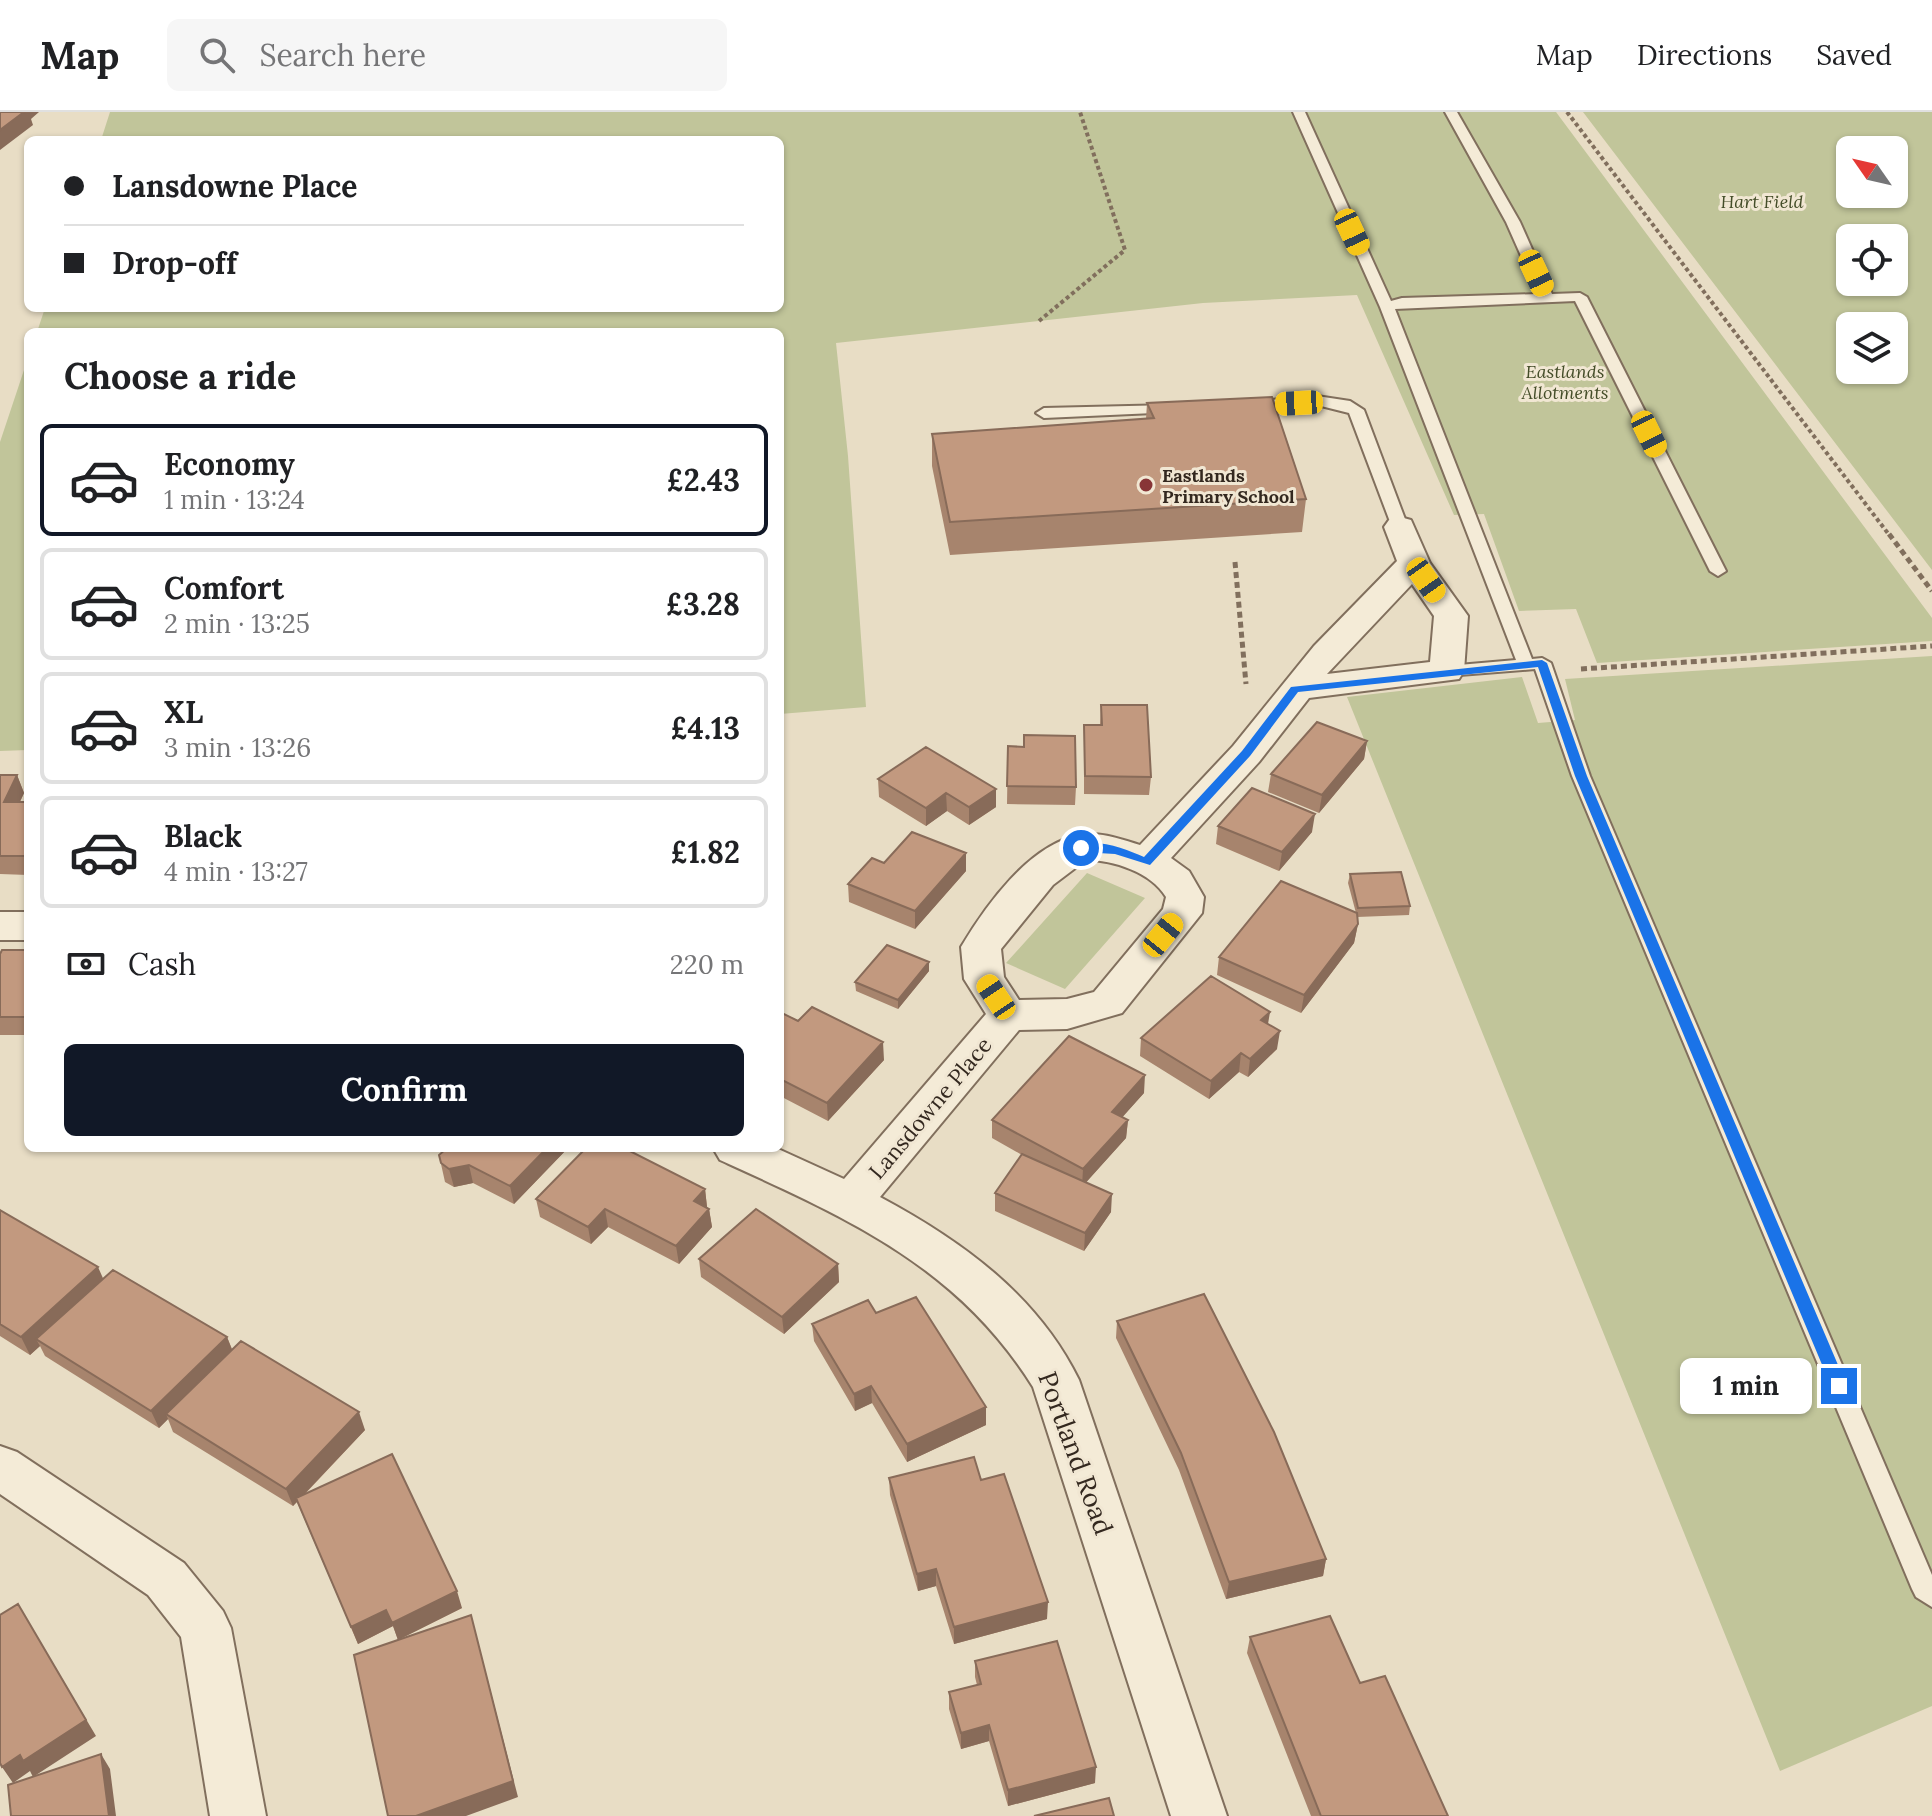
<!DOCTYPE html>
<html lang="en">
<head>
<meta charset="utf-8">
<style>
	body { margin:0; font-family:Lora,serif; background:#f6f6f6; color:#202124; height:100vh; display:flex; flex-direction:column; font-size:30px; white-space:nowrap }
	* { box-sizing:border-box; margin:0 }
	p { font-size:26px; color:#757577 }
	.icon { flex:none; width:44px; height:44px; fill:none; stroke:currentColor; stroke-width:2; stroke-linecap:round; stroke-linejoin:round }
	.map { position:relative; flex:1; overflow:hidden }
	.panel { position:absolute; left:24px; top:216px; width:760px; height:824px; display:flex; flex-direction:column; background:#fff; border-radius:12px; box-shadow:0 2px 6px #0004 }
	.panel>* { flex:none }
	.banner { position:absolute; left:24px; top:24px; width:760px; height:176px; border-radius:12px; box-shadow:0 2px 6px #0004; display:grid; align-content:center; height:176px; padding:0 40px; background:#fff }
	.needle { width:52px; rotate:304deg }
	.fabs { position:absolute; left:1836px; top:24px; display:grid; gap:16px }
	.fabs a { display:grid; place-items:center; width:72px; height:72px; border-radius:12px; background:#fff; box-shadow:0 2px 6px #0004; font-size:40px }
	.end { position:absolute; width:36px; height:36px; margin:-18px; border:10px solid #1a73e8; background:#fff; box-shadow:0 0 0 4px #fff }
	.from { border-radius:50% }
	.bubble { position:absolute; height:56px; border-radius:12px; background:#fff; box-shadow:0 2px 6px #0004; font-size:26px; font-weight:700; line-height:56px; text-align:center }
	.car { position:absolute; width:24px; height:48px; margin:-24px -12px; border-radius:10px; box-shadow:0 0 6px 2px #0007; background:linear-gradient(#f5c518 24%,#345 0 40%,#f5c518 0 76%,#345 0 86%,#f5c518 0) }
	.banner b { display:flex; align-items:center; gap:28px; height:76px; font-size:30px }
	.banner b+b { border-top:2px solid #e0e0e0 }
	.banner i { width:20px; height:20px; background:#202124 }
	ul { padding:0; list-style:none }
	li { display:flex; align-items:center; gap:24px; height:112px; margin:0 16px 12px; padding:0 24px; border:4px solid #e0e0e0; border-radius:12px }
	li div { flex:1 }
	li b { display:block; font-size:30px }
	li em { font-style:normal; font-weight:700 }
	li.on { border-color:#111827 }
	li>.icon { width:72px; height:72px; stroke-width:1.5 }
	h2 { padding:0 40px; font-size:36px; line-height:96px }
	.pay { display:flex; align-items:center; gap:20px; height:88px; padding:0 40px; font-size:30px }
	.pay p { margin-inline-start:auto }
	.button { display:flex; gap:16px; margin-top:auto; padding:16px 40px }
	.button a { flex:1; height:92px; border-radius:12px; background:#111827; color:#fff; font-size:32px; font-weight:700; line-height:92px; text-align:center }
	header { display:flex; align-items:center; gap:48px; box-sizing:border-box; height:112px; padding:0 40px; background:#fff; border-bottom:2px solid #e0e0e0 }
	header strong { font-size:38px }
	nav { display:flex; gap:44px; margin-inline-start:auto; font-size:28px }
	.search { width:560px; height:72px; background:#f6f6f6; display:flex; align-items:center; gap:20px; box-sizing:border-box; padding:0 28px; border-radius:12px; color:#757577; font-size:30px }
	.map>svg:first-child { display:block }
	.green { fill:#c1c59a; fill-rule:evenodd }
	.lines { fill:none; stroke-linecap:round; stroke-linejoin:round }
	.service-casing { stroke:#816f5d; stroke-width:4 }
	.minor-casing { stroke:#816f5d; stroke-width:4 }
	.path-far1 { stroke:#816f5d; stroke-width:4; stroke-dasharray:4 3; stroke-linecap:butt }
	.path { stroke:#816f5d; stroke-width:5; stroke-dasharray:6 4; stroke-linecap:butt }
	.service { fill:#f4ebd7; fill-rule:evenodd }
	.minor { fill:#f4ebd7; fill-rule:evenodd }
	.wall { fill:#a7846d }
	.shaded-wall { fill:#886b59 }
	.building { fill:#c2997f; stroke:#886b59; stroke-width:2 }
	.route { fill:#1a73e8 }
	.poi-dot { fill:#883537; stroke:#f1e7d3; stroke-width:3 }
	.labels { text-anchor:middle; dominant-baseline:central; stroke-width:6; stroke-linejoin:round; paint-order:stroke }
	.far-park-label { font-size:18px; font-style:italic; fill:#444d28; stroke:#f1e7d3 }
	.far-poi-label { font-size:18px; font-weight:bold; fill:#33281f; stroke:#f1e7d3; text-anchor:start }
	.street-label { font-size:22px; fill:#33281f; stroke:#f1e7d3 }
	.near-street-label { font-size:26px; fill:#33281f; stroke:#f1e7d3 }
</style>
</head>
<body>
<header>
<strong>Map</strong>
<div class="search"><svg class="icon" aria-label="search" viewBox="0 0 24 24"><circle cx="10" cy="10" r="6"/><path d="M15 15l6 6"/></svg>Search here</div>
<nav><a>Map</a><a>Directions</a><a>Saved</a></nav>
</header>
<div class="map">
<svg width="1932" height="1704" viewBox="0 0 1932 1704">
	<rect width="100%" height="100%" fill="#e8ddc5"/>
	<!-- green -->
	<path class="green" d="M110 0H1556L1932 506V529L1597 551 1576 497 1519 499 1484 402 1454 403 1357 183 1203 191 836 231 848 344 866 595 780 602V220H37L45 196H780V28H101Z
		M1583 0H1932V458ZM1850 38H1894V82H1850ZM1850 126H1894V170H1850ZM1894 214V258H1850V214Z
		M28 246V638L0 639V330Z
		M1932 544V1594L1780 1659 1347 585 1522 565 1538 611 1575 608 1565 567Z
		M1087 761 1145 786 1065 877 1006 851Z"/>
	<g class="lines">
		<!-- service casing -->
		<g class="service-casing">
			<path id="service" d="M1293 0H1305L1391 189 1402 186 1538 182 1506 110 1445 0H1457L1520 110 1552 182 1580 181 1587 185 1726 459 1718 464 1710 459 1575 189 1395 197 1532 547 1542 546 1551 551 1590 664 1932 1463V1495L1916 1485 1912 1477 1572 664 1535 557 1447 564 1438 559 1447 554 1516 548 1380 195Z
				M1317 284 1350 289 1364 298 1408 415 1406 418 1400 420 1392 415 1349 301 1317 293 1247 298 1240 294 1247 290Z
				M1171 293 1176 294V300L1044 306 1036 301 1044 296Z"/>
		</g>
		<!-- minor casing -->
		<g class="minor-casing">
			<path id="minor" d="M1400 405 1411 408 1430 451 1468 504 1464 559 1459 567 1309 586 1259 650 1171 746 1189 759 1204 785 1202 801 1122 901 1067 917 1019 918 880 1085C962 1129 1037 1183 1079 1268L1227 1704H1171L1033 1275C957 1153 845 1105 720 1048L713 1036H776L844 1067 986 902 964 867 961 835C986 793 1029 733 1079 723 1099 719 1121 727 1140 733L1233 634 1314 534 1397 449 1384 415 1389 408ZM1412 472 1434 504 1430 550 1327 562ZM1086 748C1113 748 1151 760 1166 785L1163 797 1094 880 1067 887 1019 888 1004 865 1001 837 1053 773Z
				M0 800H28V828H0Z
				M0 1334 17 1340 184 1451 223 1499 231 1516 266 1704H210L181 1525 148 1483 0 1382Z"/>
		</g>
		<!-- path-far1 -->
		<path class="path-far1" d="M1567 0 1890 424
			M1039 209 1125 138 1080 0"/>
		<!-- path -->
		<path class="path" d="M1889 422 1932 479
			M1235 450 1246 572
			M1581 557 1932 534"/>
		<!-- service -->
		<use href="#service" class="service"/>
		<!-- minor -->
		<use href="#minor" class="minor"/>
	</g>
	<!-- wall -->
	<path class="wall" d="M1147 291 1306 387 1302 420 950 443 932 354V322L1146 307Z
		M1101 593 1151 665 1149 683 1084 682V613H1100Z
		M1367 629 1364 647 1319 701 1268 680 1271 662Z
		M1008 634 1076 675 1075 693 1007 692Z
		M926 635 996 695 969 713 947 699 926 714 879 685 878 667Z
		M0 663H17L24 681 20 690H28V763L0 762Z
		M1218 714 1312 720 1279 759 1216 732Z
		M884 751 966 759 915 817 849 790 848 772Z
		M1350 762 1410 794 1409 803 1357 805 1358 812 1354 831 1301 901 1217 863 1219 845 1356 801 1348 771Z
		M28 838V923H0V842Z
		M929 850V859L898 897 856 879 855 870Z
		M780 900 884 948 828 1009 780 984Z
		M1268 912 1277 937 1248 965 1239 960 1209 987 1140 944 1141 926Z
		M1144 981 1122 1005 1128 1008 1126 1026 1086 1070 1111 1100 1084 1139 995 1099V1081L1022 1043 992 1026V1008Z
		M447 1036H568L514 1092 473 1071 454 1075 445 1070 439 1043Z
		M705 1077 707 1095 709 1097 712 1115 679 1152 608 1115 591 1132 540 1105 536 1087Z
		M0 1098 103 1167 227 1225 232 1237 365 1318 304 1383 462 1496 398 1528 393 1514 358 1532 297 1390 293 1394 173 1320 168 1307 159 1316 45 1244 40 1234 30 1243 0 1224Z
		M699 1147 838 1152 839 1170 784 1222 701 1165Z
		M876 1201 986 1295V1313L907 1350 872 1291 855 1299 814 1229 812 1212Z
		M1117 1209 1326 1447 1323 1464 1226 1487 1179 1358 1116 1226Z
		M889 1366 981 1368 1047 1507 954 1532 936 1474 918 1479 890 1383Z
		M1250 1525 1360 1571 1448 1704H1311L1247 1541Z
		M975 1549 1095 1671 1008 1694 989 1629 961 1637 949 1597V1580L977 1573 975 1565Z"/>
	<!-- shaded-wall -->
	<path class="shaded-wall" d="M24 0H39L31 7 33 13 0 38V18Z
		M1367 629 1364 647 1319 701 1322 683Z
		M17 663 24 681 11 708 4 690Z
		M996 677V695L969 713V695Z
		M946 681 947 699 926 714V696Z
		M1315 702 1312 720 1279 759 1282 740Z
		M966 741V759L915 817V799Z
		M1358 812 1354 831 1301 901 1304 883Z
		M929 850V859L898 897V888Z
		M1270 900 1267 918 1261 908Z
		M1280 919 1277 937 1248 965 1250 947Z
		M883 930 884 948 828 1009 827 991Z
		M1241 941 1239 960 1209 987 1211 969Z
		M1145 963 1144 981 1111 1018 1112 1000Z
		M1128 1008 1126 1026 1082 1075 1083 1057Z
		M547 1036H568L514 1092 510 1074Z
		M469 1053 473 1071 454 1075 449 1057Z
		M705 1077 707 1095 697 1107 694 1089Z
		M1112 1082 1111 1100 1084 1139 1085 1121Z
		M605 1097 608 1115 591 1132 588 1115Z
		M709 1097 712 1115 679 1152 676 1134Z
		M838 1152 839 1170 784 1222 782 1205Z
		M98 1155 106 1173 36 1227 40 1234 30 1243 21 1225Z
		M227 1225 234 1243 166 1302 168 1307 159 1316 151 1299Z
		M871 1274 872 1291 855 1299 854 1282Z
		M986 1295V1313L907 1350V1332Z
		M359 1300 365 1318 293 1394 286 1377Z
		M1326 1447 1323 1464 1226 1487 1229 1470Z
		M936 1457V1474L918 1479 917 1462Z
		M457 1479 462 1496 398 1528 392 1511Z
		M1048 1490 1047 1507 954 1532V1515Z
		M18 1492 96 1624 33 1665 30 1659 13 1671 2 1655Z
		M386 1498 393 1514 358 1532 351 1515Z
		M471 1503 518 1685 466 1704H416Z
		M989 1613V1629L961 1637V1621Z
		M101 1642 110 1657 116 1704H109Z
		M1096 1655 1095 1671 1008 1694V1678Z"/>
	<!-- building -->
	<path class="building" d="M0 0H24L0 18Z
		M1272 285 1306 387 950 410 932 322 1154 306 1147 291Z
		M1101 593H1147L1151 665 1085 664 1084 613H1102Z
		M1317 610 1367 629 1322 683 1271 662Z
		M1024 623 1075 624 1076 675 1007 674 1008 634 1024 635Z
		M926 635 996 677 969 695 946 681 926 696 878 667Z
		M0 663H17L4 690H28V744H0Z
		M1252 676 1315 702 1282 740 1218 714Z
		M912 720 966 741 915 799 848 772 872 746 884 751Z
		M1401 760 1410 794 1358 796 1350 762Z
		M1281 769 1357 801 1358 812 1304 883 1219 845Z
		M887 833 929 850 898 888 855 870Z
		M2 838H28V901L27 905H0V842Z
		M1211 864 1270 900 1261 908 1280 919 1250 947 1241 941 1211 969 1141 926Z
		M812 895 883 930 827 991 780 967V900L798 909Z
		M1069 924 1145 963 1112 1000 1128 1008 1083 1057 992 1008Z
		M447 1036H547L510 1074 469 1053 449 1057 441 1051 439 1043Z
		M586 1036H624L705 1077 694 1089 709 1097 676 1134 605 1097 588 1115 536 1087Z
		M1022 1042 1112 1082 1085 1121 995 1081Z
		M756 1097 838 1152 782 1205 699 1147Z
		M0 1098 98 1155 21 1225 0 1212Z
		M113 1158 227 1225 151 1299 36 1227Z
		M1204 1182 1274 1320 1326 1447 1229 1470 1181 1341 1117 1209Z
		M916 1185 986 1295 907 1332 871 1274 854 1282 812 1212 868 1188 876 1201Z
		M241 1229 359 1300 286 1377 166 1302Z
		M392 1342 457 1479 392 1511 386 1498 351 1515 296 1386Z
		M974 1345 981 1368 1004 1362 1048 1490 954 1515 936 1457 917 1462 889 1366Z
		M18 1492 86 1608 23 1649 20 1643 2 1655 0 1651V1503Z
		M471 1503 513 1669 416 1704H388L354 1543Z
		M1330 1504 1360 1571 1385 1564 1448 1704H1321L1250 1525Z
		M1057 1529 1096 1655 1008 1678 989 1613 961 1621 949 1580 981 1572 975 1549Z
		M101 1642 109 1704H11L8 1673Z
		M1109 1686 1114 1704H1034Z"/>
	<!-- route -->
	<path class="route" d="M1542 548 1547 551 1587 664 1847 1274 1844 1279 1839 1281 1831 1274 1575 664 1538 555 1298 580 1250 644 1150 753 1115 742 1081 740 1074 736C1091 723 1126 737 1144 745L1242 639 1291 575Z"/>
	<!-- markers -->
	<circle class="poi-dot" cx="1146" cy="373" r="8"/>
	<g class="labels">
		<!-- far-park labels -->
		<g class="far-park-label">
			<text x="1762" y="89">Hart Field</text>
			<text x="1565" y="259">Eastlands<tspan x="1565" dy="21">Allotments</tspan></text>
		</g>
		<!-- far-poi labels -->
		<g class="far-poi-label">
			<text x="1162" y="363">Eastlands<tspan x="1162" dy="21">Primary School</tspan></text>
		</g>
		<!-- street labels -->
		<g class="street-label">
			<text transform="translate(930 996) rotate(-50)">Lansdowne Place</text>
		</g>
		<!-- near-street labels -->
		<g class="near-street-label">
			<text transform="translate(1076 1341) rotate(70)">Portland Road</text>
		</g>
	</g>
</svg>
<div class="fabs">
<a><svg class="needle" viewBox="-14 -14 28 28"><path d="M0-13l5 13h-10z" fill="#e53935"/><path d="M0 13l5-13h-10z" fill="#757577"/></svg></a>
<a><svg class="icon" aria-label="locate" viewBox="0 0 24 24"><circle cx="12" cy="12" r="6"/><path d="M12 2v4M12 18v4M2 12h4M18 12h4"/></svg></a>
<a><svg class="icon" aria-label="layers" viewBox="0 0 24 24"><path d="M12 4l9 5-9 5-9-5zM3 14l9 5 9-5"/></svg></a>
</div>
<i class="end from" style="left:1081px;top:736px"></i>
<i class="end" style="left:1839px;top:1274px"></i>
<div class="bubble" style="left:1680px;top:1246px;width:132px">1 min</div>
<i class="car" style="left:1352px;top:120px;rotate:155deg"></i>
<i class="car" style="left:1536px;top:161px;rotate:155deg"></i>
<i class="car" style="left:1299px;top:291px;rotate:267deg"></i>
<i class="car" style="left:1649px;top:322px;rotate:154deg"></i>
<i class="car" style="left:1426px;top:468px;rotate:145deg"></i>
<i class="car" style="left:1163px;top:823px;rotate:39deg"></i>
<i class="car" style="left:996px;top:885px;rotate:326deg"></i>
<div class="banner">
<b><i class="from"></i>Lansdowne Place</b>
<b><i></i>Drop-off</b>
</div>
<section class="panel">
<h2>Choose a ride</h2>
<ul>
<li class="on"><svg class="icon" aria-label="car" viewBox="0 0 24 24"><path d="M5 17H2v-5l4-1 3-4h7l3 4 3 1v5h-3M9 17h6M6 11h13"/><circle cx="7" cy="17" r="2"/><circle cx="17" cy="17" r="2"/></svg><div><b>Economy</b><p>1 min · 13:24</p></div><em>£2.43</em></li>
<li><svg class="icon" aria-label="car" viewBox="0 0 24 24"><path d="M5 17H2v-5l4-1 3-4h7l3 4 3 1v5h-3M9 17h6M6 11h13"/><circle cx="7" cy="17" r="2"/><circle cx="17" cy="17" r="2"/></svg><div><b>Comfort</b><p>2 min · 13:25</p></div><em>£3.28</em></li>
<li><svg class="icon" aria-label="car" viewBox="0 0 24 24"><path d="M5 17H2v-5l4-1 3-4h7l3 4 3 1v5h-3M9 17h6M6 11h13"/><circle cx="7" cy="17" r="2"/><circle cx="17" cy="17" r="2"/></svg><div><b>XL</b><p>3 min · 13:26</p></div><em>£4.13</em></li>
<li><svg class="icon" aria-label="car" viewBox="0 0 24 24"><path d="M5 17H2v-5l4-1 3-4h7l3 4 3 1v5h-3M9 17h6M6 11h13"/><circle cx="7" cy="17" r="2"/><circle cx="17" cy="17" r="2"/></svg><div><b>Black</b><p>4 min · 13:27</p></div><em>£1.82</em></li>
</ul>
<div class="pay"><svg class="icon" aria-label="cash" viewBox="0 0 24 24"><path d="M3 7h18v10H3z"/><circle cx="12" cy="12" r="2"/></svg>Cash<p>220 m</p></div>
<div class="button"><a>Confirm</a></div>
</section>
</div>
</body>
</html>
